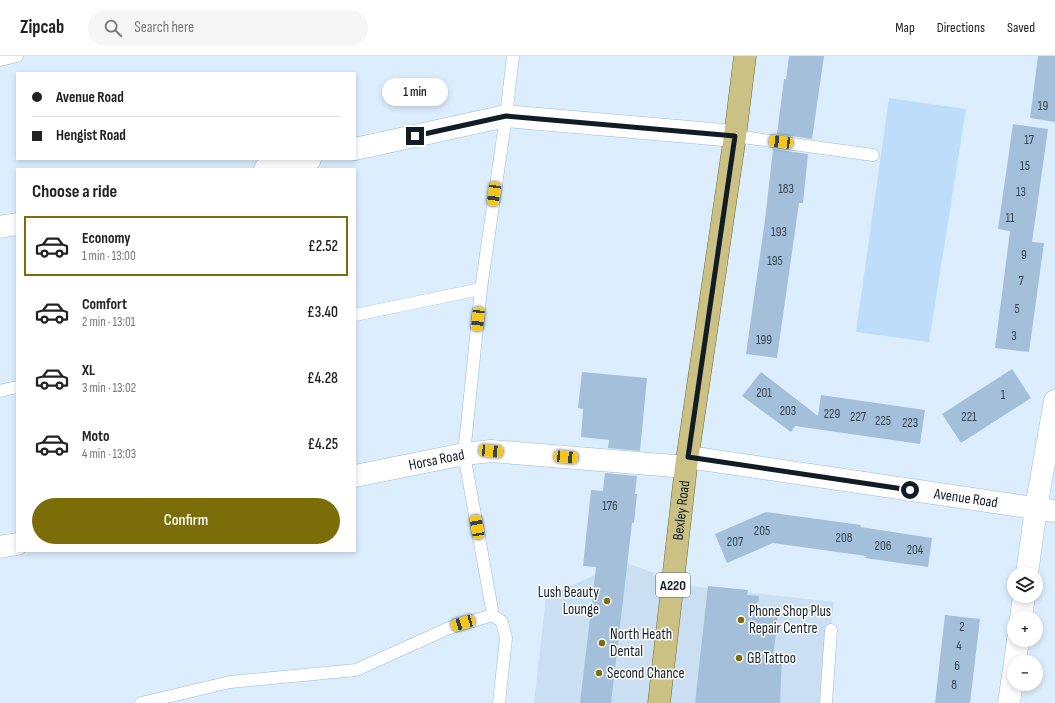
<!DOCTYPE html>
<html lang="en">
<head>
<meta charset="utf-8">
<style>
	body { margin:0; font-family:"Sofia Sans Condensed",sans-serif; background:#f6f6f6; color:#222; height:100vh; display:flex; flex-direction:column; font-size:15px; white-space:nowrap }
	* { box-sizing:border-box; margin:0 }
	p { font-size:13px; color:#767676 }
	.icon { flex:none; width:22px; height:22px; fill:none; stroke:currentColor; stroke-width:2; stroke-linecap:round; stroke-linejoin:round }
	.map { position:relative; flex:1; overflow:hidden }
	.sheet { position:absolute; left:16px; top:112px; width:340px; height:384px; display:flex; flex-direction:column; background:#fff; border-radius:0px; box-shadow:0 2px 6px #0003 }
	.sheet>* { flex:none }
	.hud { position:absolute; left:16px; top:16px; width:340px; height:88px; border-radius:0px; box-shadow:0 2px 6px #0003; display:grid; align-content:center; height:88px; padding:0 16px; background:#fff }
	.buttons { position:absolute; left:1007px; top:511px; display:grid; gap:8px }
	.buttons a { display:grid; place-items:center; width:36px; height:36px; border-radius:50%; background:#fff; box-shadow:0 2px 6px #0003; font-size:20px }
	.end { position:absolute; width:18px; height:18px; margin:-9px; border:5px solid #111c25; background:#fff; box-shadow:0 0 0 2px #fff }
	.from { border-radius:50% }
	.bubble { position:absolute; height:28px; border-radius:14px; background:#fff; box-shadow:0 2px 6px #0003; font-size:13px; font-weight:600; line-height:28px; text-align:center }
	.car { position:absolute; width:12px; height:24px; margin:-12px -6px; border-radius:5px; box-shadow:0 0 3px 1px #0007; background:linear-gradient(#f5c518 24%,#345 0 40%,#f5c518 0 76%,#345 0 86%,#f5c518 0) }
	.hud b { display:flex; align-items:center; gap:14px; height:38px; font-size:15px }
	.hud b+b { border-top:1px solid #e0e0e0 }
	.hud i { width:10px; height:10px; background:#222 }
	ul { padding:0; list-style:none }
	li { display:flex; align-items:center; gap:12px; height:60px; margin:0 8px 6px; padding:0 8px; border:2px solid transparent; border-radius:0px }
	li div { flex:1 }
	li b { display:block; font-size:15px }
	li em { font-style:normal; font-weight:600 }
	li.on { border-color:#7b6d07 }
	li>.icon { width:36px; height:36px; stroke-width:1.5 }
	h2 { padding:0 16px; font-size:18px; line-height:48px }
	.button { display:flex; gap:8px; margin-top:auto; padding:8px 16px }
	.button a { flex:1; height:46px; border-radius:24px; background:#7b6d07; color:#fff; font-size:16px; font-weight:600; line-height:46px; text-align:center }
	header { display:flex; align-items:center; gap:24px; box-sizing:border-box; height:56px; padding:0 20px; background:#fff; border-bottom:1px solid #e0e0e0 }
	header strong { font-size:19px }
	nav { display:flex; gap:22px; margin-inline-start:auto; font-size:14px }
	.search { width:280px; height:36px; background:#f6f6f6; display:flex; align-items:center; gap:10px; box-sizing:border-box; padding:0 14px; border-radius:22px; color:#767676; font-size:15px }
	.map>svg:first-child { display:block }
	.built { fill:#cadff2 }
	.green { fill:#bdddfb }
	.building { fill:#a3bfda }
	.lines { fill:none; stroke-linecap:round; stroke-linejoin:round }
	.service-casing { stroke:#9ebad4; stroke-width:13 }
	.minor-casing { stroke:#9ebad4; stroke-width:23 }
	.primary-casing { stroke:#746d2f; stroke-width:23 }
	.service { stroke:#fff; stroke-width:12 }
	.minor { stroke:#fff; stroke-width:22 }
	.primary { stroke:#cbc185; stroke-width:22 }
	.route { stroke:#111c25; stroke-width:5 }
	.poi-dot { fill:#7b6d07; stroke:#fff; stroke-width:1.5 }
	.labels { text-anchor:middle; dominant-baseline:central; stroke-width:3; stroke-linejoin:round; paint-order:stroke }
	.number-label { font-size:13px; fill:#364552 }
	.shield { fill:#fff; stroke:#586066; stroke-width:1 }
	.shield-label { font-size:14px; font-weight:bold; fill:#111c25 }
	.street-label { font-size:15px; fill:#111c25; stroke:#fff }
	.poi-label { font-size:15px; fill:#111c25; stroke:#fff; text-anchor:start }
</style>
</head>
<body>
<header>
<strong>Zipcab</strong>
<div class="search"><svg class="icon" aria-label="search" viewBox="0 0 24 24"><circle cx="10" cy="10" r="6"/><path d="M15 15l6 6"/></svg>Search here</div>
<nav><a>Map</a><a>Directions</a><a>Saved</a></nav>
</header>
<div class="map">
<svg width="1055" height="647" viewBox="0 0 1055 647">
	<rect width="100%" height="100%" fill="#dceefe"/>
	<!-- built -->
	<path class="built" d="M624 506 691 530 834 546 821 647H534L546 541Z"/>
	<!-- green -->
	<path class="green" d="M889 42 966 53 929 286 856 276Z"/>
	<!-- building -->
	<path class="building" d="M789 0H824L812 83 777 78 784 23H786Z
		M1038 0H1055V66L1030 62Z
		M1013 68 1048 73 1032 186 1044 187 1029 296 995 292 1010 175 998 173Z
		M773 93 808 98 803 147H799L777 302 746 298 765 164Z
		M1012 313 1031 342 961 387 942 358Z
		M582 316 647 322 640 395 608 392 609 384 581 381 583 353 578 352Z
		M761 316 818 360 821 339 925 354 920 388 795 370 791 376 742 340Z
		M605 417 637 420 635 438H637L634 467H632L611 647H580L596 511 583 510 591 434 603 435Z
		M766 456 861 469 860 471 932 482 928 511 865 502 866 500 773 487 727 507 715 478Z
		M708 530 748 534 747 539 759 540 757 556 778 558 773 602 782 603 780 647H695Z
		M945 559 980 563 970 647H935Z"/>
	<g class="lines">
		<!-- service casing -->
		<g class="service-casing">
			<path id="service" d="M0 4 17 0
				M735 80 873 99
				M355 259 481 233
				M0 335 17 331
				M141 647 230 626 356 614 449 572 493 559
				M499 647 506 582 502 566 493 559 464 398 481 233 506 60 513 0
				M826 647 831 574"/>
		</g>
		<!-- minor casing -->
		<g class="minor-casing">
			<g id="minor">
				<path d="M355 93 506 60 735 80"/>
				<path d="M265 113 310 103"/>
				<path d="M0 171 17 168"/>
				<path id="s1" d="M688 401 1055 455"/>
				<path id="s2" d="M355 420 464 398 491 395 686 411"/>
				<path d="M0 491 17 488"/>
				<path d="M1027 518 1036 452 1055 345"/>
				<path d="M1021 562 1024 540"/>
				<path d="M1015 606 1018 584"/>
				<path d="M1009 647 1014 613"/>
			</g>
		</g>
		<!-- primary casing -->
		<g class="primary-casing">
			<g id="primary">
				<path id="s3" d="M659 647 686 411 735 80 745 0"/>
			</g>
		</g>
		<!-- service -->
		<use href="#service" class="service"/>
		<!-- minor -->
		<use href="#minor" class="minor"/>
		<!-- primary -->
		<use href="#primary" class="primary"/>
	</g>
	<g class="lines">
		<!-- route -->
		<path class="route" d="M415 80 506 60 735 80 688 401 910 434"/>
	</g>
	<!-- markers -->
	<g class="poi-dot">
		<circle cx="607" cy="545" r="4"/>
		<circle cx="741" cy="564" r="4"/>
		<circle cx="602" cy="587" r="4"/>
		<circle cx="739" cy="602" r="4"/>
		<circle cx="599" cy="617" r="4"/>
	</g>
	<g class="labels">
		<!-- number labels -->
		<g class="number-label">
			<text x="1043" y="50">19</text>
			<text x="1029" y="84">17</text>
			<text x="1025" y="110">15</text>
			<text x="786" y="133">183</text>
			<text x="1021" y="136">13</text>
			<text x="1010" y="162">11</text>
			<text x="779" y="176">193</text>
			<text x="1024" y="199">9</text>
			<text x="775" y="205">195</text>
			<text x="1021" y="225">7</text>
			<text x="1017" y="253">5</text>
			<text x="1014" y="280">3</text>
			<text x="764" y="284">199</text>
			<text x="764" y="337">201</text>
			<text x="1003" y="339">1</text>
			<text x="788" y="355">203</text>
			<text x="832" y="358">229</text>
			<text x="858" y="361">227</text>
			<text x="969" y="361">221</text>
			<text x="883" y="365">225</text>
			<text x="910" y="367">223</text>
			<text x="610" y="450">176</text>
			<text x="762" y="475">205</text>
			<text x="844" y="482">208</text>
			<text x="735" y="486">207</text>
			<text x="883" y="490">206</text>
			<text x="915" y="494">204</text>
			<text x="962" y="571">2</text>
			<text x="959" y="590">4</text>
			<text x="957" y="610">6</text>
			<text x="954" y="629">8</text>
		</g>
		<!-- shield labels -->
		<rect class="shield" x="656" y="517" width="34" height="24" rx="3"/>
		<g class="shield-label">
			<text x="673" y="529">A220</text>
		</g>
		<!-- street labels -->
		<g class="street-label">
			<text stroke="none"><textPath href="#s2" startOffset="83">Horsa Road</textPath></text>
			<text stroke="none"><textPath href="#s1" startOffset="281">Avenue Road</textPath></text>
			<text stroke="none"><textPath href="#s3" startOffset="194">Bexley Road</textPath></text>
		</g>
		<!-- poi labels -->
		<g class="poi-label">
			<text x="599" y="536" text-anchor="end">Lush Beauty<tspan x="599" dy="17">Lounge</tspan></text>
			<text x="749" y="555">Phone Shop Plus<tspan x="749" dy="17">Repair Centre</tspan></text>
			<text x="610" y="578">North Heath<tspan x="610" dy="17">Dental</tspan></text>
			<text x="747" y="602">GB Tattoo</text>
			<text x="607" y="617">Second Chance</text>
		</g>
	</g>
</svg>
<div class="buttons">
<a><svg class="icon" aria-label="layers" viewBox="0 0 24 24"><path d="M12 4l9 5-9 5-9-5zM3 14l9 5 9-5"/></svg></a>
<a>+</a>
<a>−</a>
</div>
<i class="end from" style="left:910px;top:434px"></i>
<i class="end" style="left:415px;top:80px"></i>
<div class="bubble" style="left:382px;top:22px;width:66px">1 min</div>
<i class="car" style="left:781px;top:86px;rotate:277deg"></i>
<i class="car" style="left:494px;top:138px;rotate:188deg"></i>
<i class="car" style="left:478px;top:263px;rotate:186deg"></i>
<i class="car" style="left:491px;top:395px;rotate:95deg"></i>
<i class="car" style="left:566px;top:401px;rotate:95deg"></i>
<i class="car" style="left:477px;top:471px;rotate:350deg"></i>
<i class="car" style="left:463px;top:567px;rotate:254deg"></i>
<div class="hud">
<b><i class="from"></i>Avenue Road</b>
<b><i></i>Hengist Road</b>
</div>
<section class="sheet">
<h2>Choose a ride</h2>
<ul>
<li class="on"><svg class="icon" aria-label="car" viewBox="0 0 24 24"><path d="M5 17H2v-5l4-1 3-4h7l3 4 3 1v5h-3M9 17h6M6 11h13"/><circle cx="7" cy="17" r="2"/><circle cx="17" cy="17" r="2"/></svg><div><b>Economy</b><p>1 min · 13:00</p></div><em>£2.52</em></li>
<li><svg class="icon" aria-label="car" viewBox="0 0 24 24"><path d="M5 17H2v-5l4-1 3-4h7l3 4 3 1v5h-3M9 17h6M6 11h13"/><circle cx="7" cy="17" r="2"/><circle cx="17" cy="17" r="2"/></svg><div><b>Comfort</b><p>2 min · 13:01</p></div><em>£3.40</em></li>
<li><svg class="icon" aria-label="car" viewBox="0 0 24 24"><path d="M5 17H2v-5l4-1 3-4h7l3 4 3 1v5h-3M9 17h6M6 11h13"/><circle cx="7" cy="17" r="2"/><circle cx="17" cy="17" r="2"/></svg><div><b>XL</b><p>3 min · 13:02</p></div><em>£4.28</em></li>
<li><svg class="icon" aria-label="car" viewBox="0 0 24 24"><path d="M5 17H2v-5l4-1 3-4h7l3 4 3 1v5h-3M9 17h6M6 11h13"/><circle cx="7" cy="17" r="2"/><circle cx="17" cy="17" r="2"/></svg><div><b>Moto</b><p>4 min · 13:03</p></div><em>£4.25</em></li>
</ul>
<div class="button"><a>Confirm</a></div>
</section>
</div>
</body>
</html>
